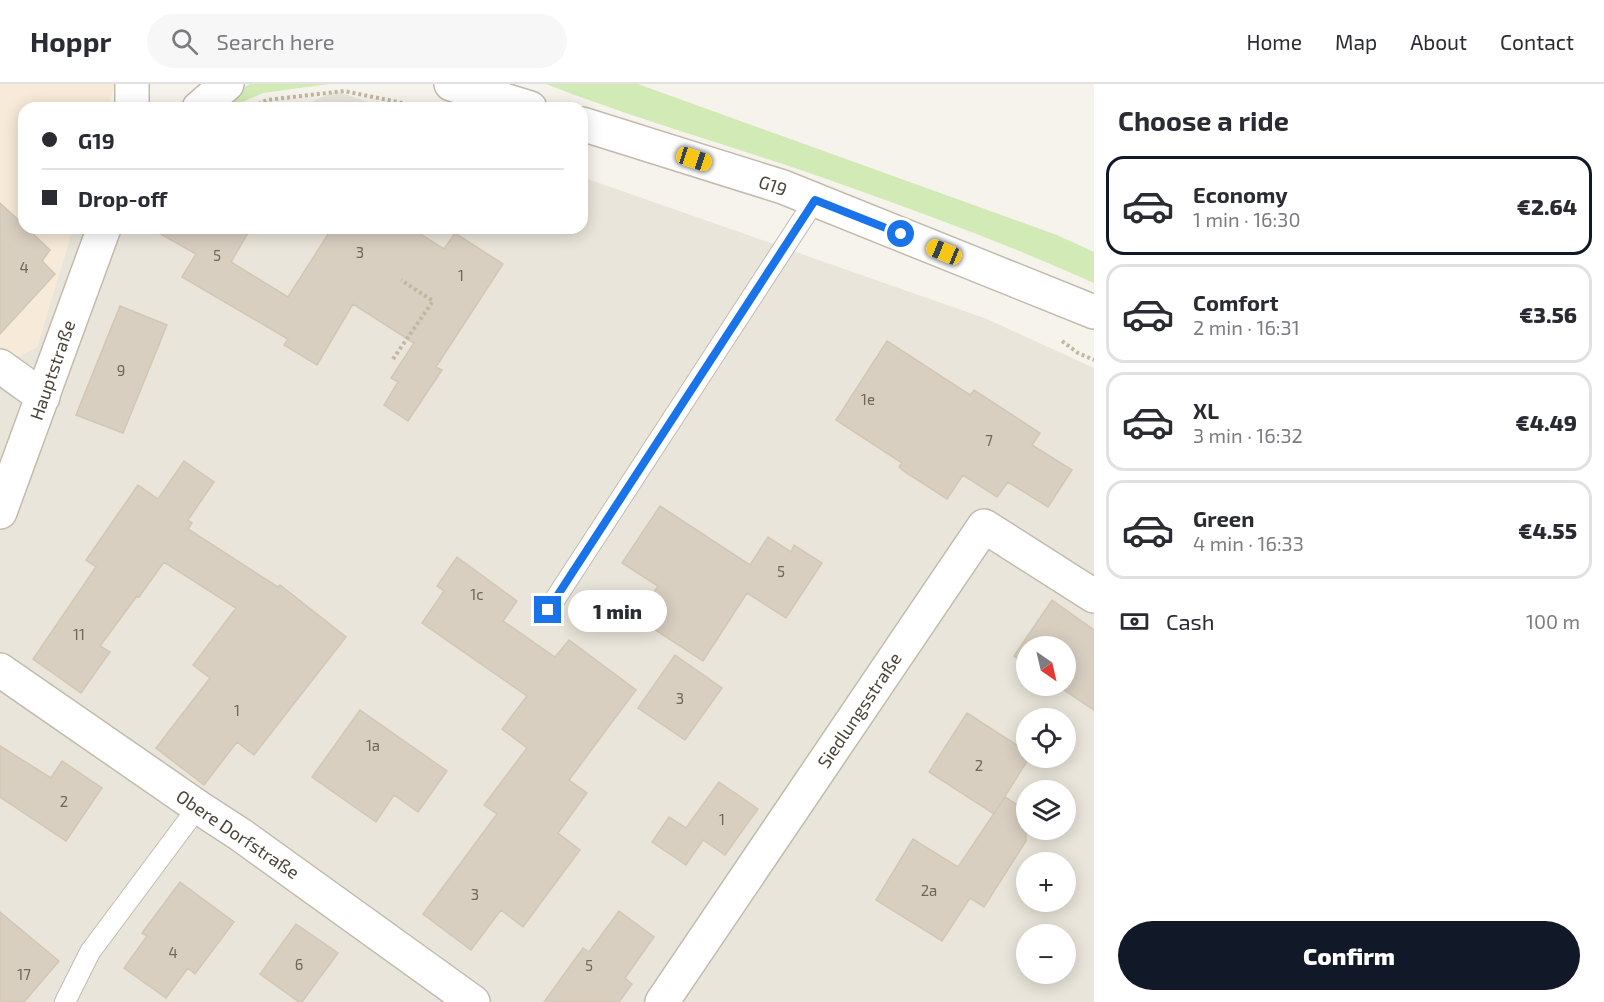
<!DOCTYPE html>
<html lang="en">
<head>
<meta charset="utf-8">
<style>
	body { margin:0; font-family:"Exo 2",sans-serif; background:#f7f7f7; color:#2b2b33; height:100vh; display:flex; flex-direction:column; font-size:22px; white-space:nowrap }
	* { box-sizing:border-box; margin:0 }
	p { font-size:20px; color:#7c7c81 }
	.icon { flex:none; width:33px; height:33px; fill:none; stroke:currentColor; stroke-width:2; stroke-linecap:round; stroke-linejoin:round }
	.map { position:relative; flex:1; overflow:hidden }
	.details { display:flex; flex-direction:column; background:#fff; width:510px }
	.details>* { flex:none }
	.banner { position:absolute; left:18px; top:18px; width:570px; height:132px; border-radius:18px; box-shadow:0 3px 15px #0003; display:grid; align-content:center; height:132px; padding:0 24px; background:#fff }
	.needle { width:39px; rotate:146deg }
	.buttons { position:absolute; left:1016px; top:552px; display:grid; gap:12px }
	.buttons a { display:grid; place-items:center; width:60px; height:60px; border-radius:50%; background:#fff; box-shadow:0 3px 15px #0003; font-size:30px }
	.end { position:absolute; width:27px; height:27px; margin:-14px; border:8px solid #1a73e8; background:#fff; box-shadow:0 0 0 3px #fff }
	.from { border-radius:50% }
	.bubble { position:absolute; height:42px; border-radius:21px; background:#fff; box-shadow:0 3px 15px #0003; font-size:20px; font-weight:800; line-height:42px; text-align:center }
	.car { position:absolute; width:18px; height:36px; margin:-18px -9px; border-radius:8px; box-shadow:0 0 4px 2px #0007; background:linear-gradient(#f5c518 24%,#345 0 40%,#f5c518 0 76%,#345 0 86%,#f5c518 0) }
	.banner b { display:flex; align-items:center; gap:21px; height:57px; font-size:22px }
	.banner b+b { border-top:2px solid #e1e1e2 }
	.banner i { width:15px; height:15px; background:#2b2b33 }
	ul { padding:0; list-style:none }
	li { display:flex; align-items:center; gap:18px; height:99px; margin:0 12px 9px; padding:0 12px; border:3px solid #e1e1e2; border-radius:18px }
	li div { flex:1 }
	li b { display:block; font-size:22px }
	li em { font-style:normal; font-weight:800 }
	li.selected { border-color:#111827 }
	li>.icon { width:54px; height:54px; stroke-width:1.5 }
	h2 { padding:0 24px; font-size:27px; line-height:72px }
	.pay { display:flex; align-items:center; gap:15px; height:66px; padding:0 24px; font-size:22px }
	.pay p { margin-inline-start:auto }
	.button { display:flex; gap:12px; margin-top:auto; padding:12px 24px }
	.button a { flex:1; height:69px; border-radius:36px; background:#111827; color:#fff; font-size:24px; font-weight:800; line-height:69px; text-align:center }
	header { display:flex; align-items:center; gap:36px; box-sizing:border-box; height:84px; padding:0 30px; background:#fff; border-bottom:2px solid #e1e1e2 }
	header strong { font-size:28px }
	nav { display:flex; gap:33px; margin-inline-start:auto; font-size:21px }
	.search { width:420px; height:54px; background:#f7f7f7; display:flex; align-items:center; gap:15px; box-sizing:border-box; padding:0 21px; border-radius:33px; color:#7c7c81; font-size:22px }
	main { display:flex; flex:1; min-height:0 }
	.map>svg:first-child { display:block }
	.residential { fill:#eae5da; fill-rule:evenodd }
	.commercial { fill:#f7ead8 }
	.green { fill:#d2eab5 }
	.building { fill:#d8cfc1; stroke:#d3c7b4; stroke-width:1.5 }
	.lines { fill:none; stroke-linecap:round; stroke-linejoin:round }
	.service-casing { stroke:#c2bbae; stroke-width:22 }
	.minor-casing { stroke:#c2bbae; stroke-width:36 }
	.tertiary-casing { stroke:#c2bbae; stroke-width:36 }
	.path { stroke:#c4b79f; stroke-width:4; stroke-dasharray:3 3; stroke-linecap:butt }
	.service { stroke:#fff; stroke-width:20 }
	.minor { stroke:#fff; stroke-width:33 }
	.tertiary { stroke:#fff; stroke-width:33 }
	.route { stroke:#1a73e8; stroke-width:8 }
	.labels { text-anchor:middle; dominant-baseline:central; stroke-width:4.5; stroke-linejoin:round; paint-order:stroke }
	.number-label { font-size:15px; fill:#6e675b }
	.street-label { font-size:18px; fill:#4b4439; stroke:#fff }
</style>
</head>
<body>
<header>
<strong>Hoppr</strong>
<div class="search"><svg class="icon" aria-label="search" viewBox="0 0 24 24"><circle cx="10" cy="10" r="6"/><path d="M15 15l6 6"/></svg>Search here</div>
<nav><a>Home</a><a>Map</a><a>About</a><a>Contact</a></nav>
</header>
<main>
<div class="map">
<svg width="1094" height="918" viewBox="0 0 1094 918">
	<rect width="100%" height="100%" fill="#f6f3ec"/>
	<!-- residential -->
	<path class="residential" d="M336 7 385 24H297Z
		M582 93 987 235 1094 284V918H0V262L15 274 37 263 73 144H582ZM1026 562H1065V602H1026ZM1026 634H1065V674H1026ZM1026 706H1065V746H1026ZM1026 778H1065V818H1026ZM1026 850H1065V890H1026Z"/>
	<!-- commercial -->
	<path class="commercial" d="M0 0H115L108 24H24V144H73L37 263 15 274 0 262Z"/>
	<!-- green -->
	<path class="green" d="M250 0H329L263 9 231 23 219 24 229 13Z
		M546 0H638L1057 151 1094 168V199C1009 161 923 129 835 98 739 64 641 37 546 0Z"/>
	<!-- building -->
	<path class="building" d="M0 119 24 141V144H27L50 166 42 177 55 190 0 250Z
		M150 144H251L231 178 288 213 332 144H411L444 165 455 149 503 180 436 283 442 286 408 337 384 321 398 298 391 294 414 259 353 220 317 281 284 261 288 255 182 193 196 170Z
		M120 222 167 241 123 349 76 331Z
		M887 257 970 311 974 306 1040 349 1032 361 1072 386 1048 423 1008 398 997 413 963 391 947 415 905 388 899 383 902 379 836 336Z
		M184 377 214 398 188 436 192 439 188 445 278 503 280 501 346 553 254 671 237 658 204 701 156 664 210 594 193 581 236 524 164 478 139 513 137 512 100 562 110 568 81 609 33 575 96 483 86 476 138 401 158 415Z
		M660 422 750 481 768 453 791 468 794 461 822 479 786 534 747 509 703 577 637 534 658 502 622 479Z
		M457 473 517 517 503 537 555 573 569 556 636 606 569 696 587 709 558 749 580 766 523 843 501 826 471 866 423 830 497 730 484 721 527 664 502 645 527 612 422 539 444 507 437 502Z
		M1052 516 1094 546V626L1058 602H1065V562H1026V580L1014 572Z
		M675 571 722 604 685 656 638 624Z
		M360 626 447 687 418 728 394 711 376 738 312 693Z
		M967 629 1026 667V674H1029L994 730 929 688Z
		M0 662 51 694 62 677 102 704 66 757 0 713Z
		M719 698 758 725 725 771 703 756 686 781 652 758 669 733 686 744Z
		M1005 713 1026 726V757L984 823 970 814 942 857 876 816 913 755 958 783Z
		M180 798 234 838 195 890 188 884 166 914 124 884 147 852 142 849Z
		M619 827 654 853 625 894 632 900 619 918H544L583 864 589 868Z
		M0 828 59 877 24 918H0Z
		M296 840 338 869 302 918H299L260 890Z"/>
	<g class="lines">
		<!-- service casing -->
		<g class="service-casing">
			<path id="service" d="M548 526 815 116
				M65 918 90 868 198 723"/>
		</g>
		<!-- minor casing -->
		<g class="minor-casing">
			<path id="minor" d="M451 0 488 11
				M132 24V0
				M199 24 227 0
				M0 282 43 313
				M0 428 104 144
				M0 586 198 723 241 751 473 918
				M662 918 984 442 1094 512"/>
		</g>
		<!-- tertiary casing -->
		<g class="tertiary-casing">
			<path id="tertiary" d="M488 11 530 24
				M582 40 783 103 1094 228"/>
		</g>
		<!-- path -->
		<path class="path" d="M258 20 267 16 344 7 422 23
			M1062 257 1078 269 1094 276
			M393 275 433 217 401 196"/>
		<!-- service -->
		<use href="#service" class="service"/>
		<!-- minor -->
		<use href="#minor" class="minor"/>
		<!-- tertiary -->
		<use href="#tertiary" class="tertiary"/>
	</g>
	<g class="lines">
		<!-- route -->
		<path class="route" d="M548 526 815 116 901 150"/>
	</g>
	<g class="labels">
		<!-- number labels -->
		<g class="number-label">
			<text x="360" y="168">3</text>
			<text x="217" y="171">5</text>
			<text x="24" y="183">4</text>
			<text x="461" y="191">1</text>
			<text x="121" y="286">9</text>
			<text x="868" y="315">1e</text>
			<text x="989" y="356">7</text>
			<text x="781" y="487">5</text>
			<text x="477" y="510">1c</text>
			<text x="79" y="550">11</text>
			<text x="680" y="614">3</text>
			<text x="237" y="626">1</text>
			<text x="373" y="661">1a</text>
			<text x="979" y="681">2</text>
			<text x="64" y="717">2</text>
			<text x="722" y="735">1</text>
			<text x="929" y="806">2a</text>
			<text x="475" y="810">3</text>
			<text x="173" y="868">4</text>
			<text x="299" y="880">6</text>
			<text x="589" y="881">5</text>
			<text x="24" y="890">17</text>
		</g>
		<!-- street labels -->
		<g class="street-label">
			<text transform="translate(773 101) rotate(19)">G19</text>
			<text transform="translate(52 286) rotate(-71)">Hauptstraße</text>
			<text transform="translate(859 626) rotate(-56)">Siedlungsstraße</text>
			<text transform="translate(238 750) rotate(34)">Obere Dorfstraße</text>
		</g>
	</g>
</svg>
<div class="buttons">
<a><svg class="needle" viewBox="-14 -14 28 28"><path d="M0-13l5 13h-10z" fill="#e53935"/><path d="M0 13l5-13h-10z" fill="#7c7c81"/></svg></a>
<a><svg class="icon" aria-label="locate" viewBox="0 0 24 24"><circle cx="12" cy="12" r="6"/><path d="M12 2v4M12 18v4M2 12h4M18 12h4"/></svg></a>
<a><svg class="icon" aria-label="layers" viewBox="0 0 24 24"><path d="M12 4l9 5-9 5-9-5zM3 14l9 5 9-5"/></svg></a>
<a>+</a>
<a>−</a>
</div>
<i class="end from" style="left:901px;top:150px"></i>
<i class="end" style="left:548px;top:526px"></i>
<div class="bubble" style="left:568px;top:506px;width:99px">1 min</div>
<i class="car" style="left:694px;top:75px;rotate:108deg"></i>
<i class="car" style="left:944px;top:168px;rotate:292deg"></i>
<div class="banner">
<b><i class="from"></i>G19</b>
<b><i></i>Drop-off</b>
</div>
</div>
<section class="details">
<h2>Choose a ride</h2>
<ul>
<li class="selected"><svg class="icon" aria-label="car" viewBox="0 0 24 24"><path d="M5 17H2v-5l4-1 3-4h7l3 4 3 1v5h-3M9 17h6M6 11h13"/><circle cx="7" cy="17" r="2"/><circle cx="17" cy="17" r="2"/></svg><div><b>Economy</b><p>1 min · 16:30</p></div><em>€2.64</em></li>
<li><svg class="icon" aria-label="car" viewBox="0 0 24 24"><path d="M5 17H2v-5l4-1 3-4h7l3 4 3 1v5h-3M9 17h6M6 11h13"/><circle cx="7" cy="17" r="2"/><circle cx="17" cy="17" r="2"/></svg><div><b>Comfort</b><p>2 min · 16:31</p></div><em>€3.56</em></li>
<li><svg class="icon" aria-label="car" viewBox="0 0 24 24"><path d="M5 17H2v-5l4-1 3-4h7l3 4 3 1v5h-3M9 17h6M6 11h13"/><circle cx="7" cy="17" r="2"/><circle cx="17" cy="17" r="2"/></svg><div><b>XL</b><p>3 min · 16:32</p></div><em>€4.49</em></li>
<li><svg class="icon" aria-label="car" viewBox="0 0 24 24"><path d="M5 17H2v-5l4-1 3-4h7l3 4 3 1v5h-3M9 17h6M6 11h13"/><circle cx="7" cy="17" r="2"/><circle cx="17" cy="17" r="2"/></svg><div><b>Green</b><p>4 min · 16:33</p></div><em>€4.55</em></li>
</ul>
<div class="pay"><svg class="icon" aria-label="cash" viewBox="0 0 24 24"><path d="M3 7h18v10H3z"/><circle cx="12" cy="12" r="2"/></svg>Cash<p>100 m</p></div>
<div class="button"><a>Confirm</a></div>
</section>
</main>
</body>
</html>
